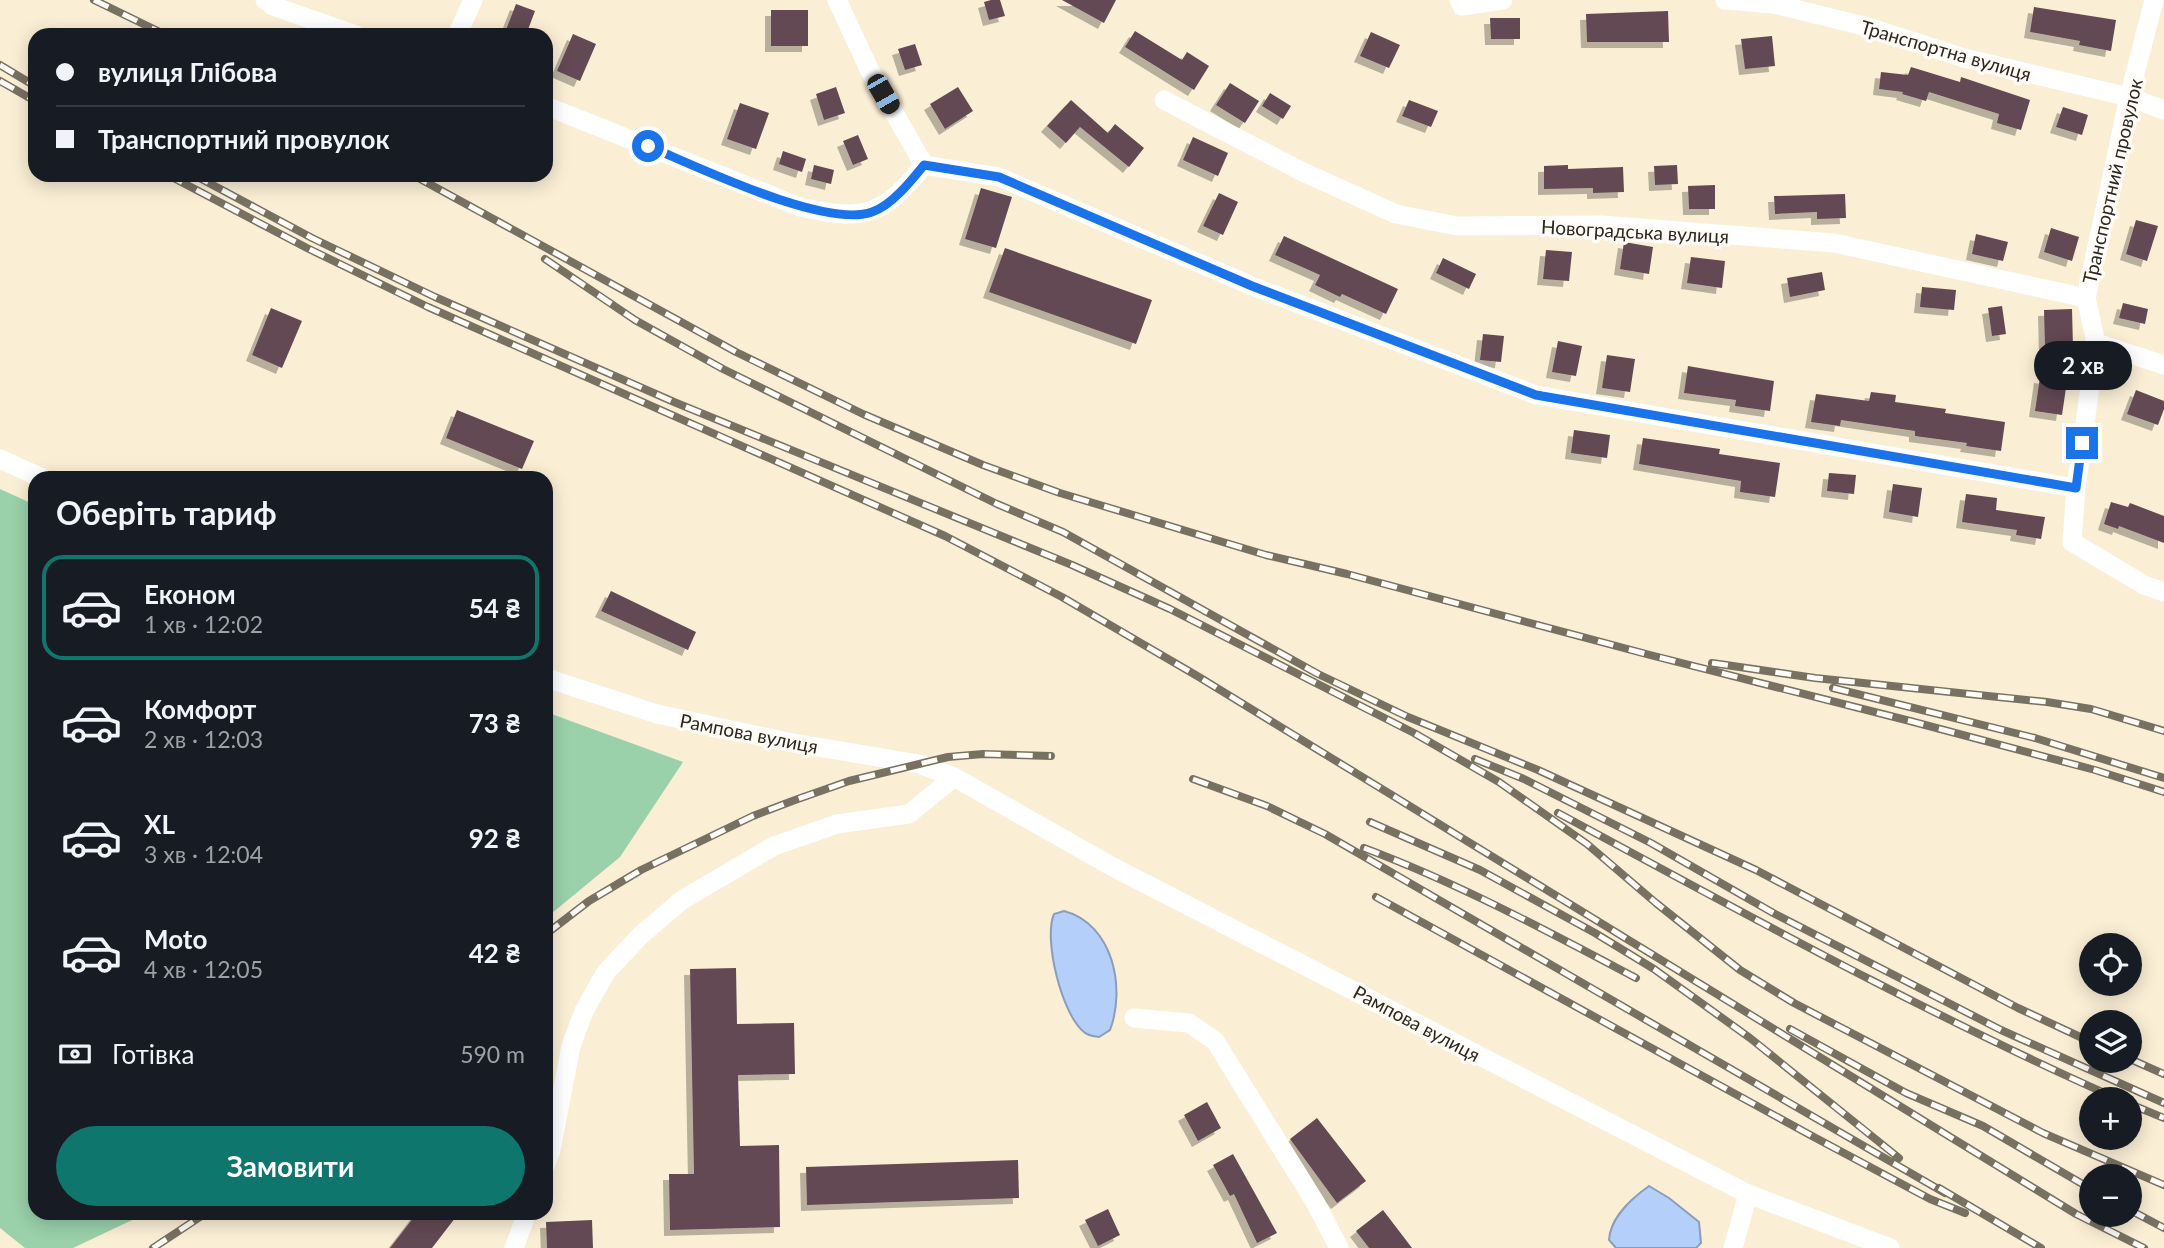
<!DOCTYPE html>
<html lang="uk">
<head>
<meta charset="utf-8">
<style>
	body { margin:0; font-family:Lato,sans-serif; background:#242831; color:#f1f3f6; height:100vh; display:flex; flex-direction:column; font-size:26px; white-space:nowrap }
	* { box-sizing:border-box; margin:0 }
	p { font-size:23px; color:#9ea1a6 }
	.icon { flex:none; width:38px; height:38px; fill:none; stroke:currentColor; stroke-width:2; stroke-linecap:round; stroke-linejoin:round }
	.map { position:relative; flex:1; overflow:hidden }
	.panel { position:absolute; left:28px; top:471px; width:525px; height:749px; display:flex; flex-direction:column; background:#171b24; border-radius:21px; box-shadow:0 4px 18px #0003 }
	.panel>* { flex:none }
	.banner { position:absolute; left:28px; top:28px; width:525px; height:154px; border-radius:21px; box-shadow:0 4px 18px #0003; display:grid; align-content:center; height:154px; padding:0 28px; background:#171b24 }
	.buttons { position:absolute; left:2079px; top:933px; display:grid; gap:14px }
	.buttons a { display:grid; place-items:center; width:63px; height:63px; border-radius:50%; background:#171b24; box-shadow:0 4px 18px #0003; font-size:35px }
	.end { position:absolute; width:32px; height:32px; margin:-16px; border:9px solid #1a73e8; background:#fff; box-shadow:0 0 0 4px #fff }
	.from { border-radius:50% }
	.bubble { position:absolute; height:49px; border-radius:24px; background:#171b24; box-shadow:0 4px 18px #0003; font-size:23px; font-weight:700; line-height:49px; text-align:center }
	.car { position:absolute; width:21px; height:42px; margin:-21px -10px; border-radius:9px; box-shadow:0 0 5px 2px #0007; background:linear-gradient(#222 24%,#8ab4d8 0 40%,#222 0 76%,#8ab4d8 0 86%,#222 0) }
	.banner b { display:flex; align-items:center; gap:24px; height:66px; font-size:26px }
	.banner b+b { border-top:2px solid #363941 }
	.banner i { width:18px; height:18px; background:#f1f3f6 }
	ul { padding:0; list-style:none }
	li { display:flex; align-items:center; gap:21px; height:105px; margin:0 14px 10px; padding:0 14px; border:4px solid transparent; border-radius:21px }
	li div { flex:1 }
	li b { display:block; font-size:26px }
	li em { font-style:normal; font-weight:700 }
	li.on { border-color:#0f766e }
	li>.icon { width:63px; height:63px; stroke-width:1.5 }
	h2 { padding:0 28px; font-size:32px; line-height:84px }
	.pay { display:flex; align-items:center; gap:18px; height:77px; padding:0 28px; font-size:26px }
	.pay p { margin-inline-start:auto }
	.primary-button { display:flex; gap:14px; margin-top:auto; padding:14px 28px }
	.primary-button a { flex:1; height:80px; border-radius:42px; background:#0f766e; color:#fff; font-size:28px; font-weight:700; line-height:80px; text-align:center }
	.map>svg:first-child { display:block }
	.green { fill:#9ad0aa }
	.water { fill:#b4cff9; stroke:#8c9db8; stroke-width:2 }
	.building { fill:#624a53; filter:url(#shadow) }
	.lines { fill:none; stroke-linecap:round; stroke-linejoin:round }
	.minor { stroke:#fff; stroke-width:19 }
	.rail-casing { stroke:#787162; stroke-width:8 }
	.rail { stroke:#fffcf7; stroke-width:5; stroke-dasharray:16; stroke-linecap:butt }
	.route { stroke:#1a73e8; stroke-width:9 }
	.labels { text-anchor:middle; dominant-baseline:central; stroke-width:7; stroke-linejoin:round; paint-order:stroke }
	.street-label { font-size:19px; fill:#2d281f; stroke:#fffcf7 }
</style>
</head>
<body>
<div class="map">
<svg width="2164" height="1248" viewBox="0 0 2164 1248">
	<defs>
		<filter id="shadow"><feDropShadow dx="-6" dy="6" stdDeviation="0" flood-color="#0004"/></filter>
	</defs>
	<rect width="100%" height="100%" fill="#faeed5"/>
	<!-- green -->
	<path class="green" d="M0 489 35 505V1213H147L73 1248H25L0 1228Z
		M546 712 683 762 620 857 546 918Z"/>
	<!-- water -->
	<path class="water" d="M1064 911C1113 924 1126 988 1110 1030L1099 1037C1094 1036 1088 1036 1084 1032 1062 1015 1043 939 1054 914Z
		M1649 1186 1669 1198 1699 1222 1701 1243 1696 1248H1616L1609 1240C1610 1218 1632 1198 1649 1186Z"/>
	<!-- building -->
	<path class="building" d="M991 0H1000L1005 16 989 20 984 2Z
		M1062 0H1116L1104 23Z
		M516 4 535 11 526 35H504Z
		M2034 7 2116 20 2111 51 2079 45 2080 41 2030 32Z
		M771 10H808V46H771Z
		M1668 11 1669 42H1587L1586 14Z
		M1490 18H1520V39H1491Z
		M1135 31 1182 60 1187 52 1209 66 1194 90 1125 47Z
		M1371 32 1400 45 1389 68 1360 56Z
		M573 34 596 44 580 81 557 71Z
		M1772 36 1775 66 1745 69 1741 39Z
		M915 44 922 65 905 70 898 49Z
		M1911 67 1960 82 1961 77 2030 100 2021 130 1997 123 1999 114 1929 92 1926 101 1902 94 1903 92 1879 89 1881 72 1908 75Z
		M1230 83 1259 101 1245 123 1216 105Z
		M836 87 845 113 824 120 816 94Z
		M958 87 973 111 945 129 930 104Z
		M1270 93 1291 106 1283 119 1262 106Z
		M1071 100 1108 133 1115 124 1144 148 1129 167 1080 127 1066 143 1047 126Z
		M1409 100 1438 111 1431 127 1402 116Z
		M740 103 769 113 756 149 727 139Z
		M2063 107 2088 115 2082 135 2056 127Z
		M858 135 868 159 853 165 843 141Z
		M1193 137 1228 153 1218 176 1183 160Z
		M783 151 806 159 802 172 779 164Z
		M814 165 834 170 831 184 811 179Z
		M1568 165V169L1623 167 1624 192 1593 193V188L1544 189V166Z
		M1677 165 1678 184 1655 185 1654 166Z
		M1715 185V209H1689L1688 186Z
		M981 188 1012 197 996 248 965 239Z
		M1219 193 1238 202 1223 235 1203 226Z
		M1845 194 1846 218 1817 219V212L1775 214 1774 196Z
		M2136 220 2158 226 2147 261 2126 254Z
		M2051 228 2079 237 2072 261 2044 252Z
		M1976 234 2008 242 2003 261 1972 254Z
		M1284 236 1398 289 1386 314 1342 294 1340 297 1315 285 1320 275 1275 255Z
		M1624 242 1653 247 1649 274 1620 269Z
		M1005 248 1152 300 1136 344 989 292Z
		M1546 250 1572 252 1569 281 1543 279Z
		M1691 257 1725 261 1722 288 1687 283Z
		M1443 258 1476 274 1469 289 1436 273Z
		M1822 272 1825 290 1790 297 1787 278Z
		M1922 287 1956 290 1954 310 1920 307Z
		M2123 303 2148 309 2145 324 2119 318Z
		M2002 306 2006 334 1992 336 1988 308Z
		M271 308 302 321 282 368 252 355Z
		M2072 309 2073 347 2045 348 2044 310Z
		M1483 334 1504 336 1501 362 1480 360Z
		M1558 341 1582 346 1576 376 1552 372Z
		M1607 355 1635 359 1630 392 1602 388Z
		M1688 366 1774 381 1770 411 1735 406 1736 400 1684 393Z
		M2040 377 2067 381 2062 415 2035 411Z
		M2136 390 2164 401V409L2158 425 2127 414Z
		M1871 392 1896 395 1895 402 1946 409 1945 413 2005 422 2001 451 1966 446 1967 443 1915 436V431L1841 420 1840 426 1811 422 1816 394 1869 401Z
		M457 410 534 441 522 469 446 438Z
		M1574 430 1610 435 1607 458 1571 453Z
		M1643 438 1720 449 1719 454 1780 463 1775 497 1740 492 1741 481 1639 464Z
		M1829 473 1856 475 1854 494 1827 491Z
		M1893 484 1922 488 1918 517 1889 512Z
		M1966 494 1997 498 1996 510 2045 517 2041 539 2016 535 2017 530 1962 522Z
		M2111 502 2128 507 2130 503 2164 516V543L2119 526 2118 529 2104 524Z
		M611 591 696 632 688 650 601 611Z
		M736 968 737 1024 794 1023 795 1074 738 1075 740 1146 779 1145 780 1227 670 1230 669 1174H694L690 969Z
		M1207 1102 1221 1128 1198 1141 1184 1115Z
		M1317 1118 1366 1181 1337 1203 1290 1139Z
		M1233 1154 1277 1233 1257 1243 1234 1194 1230 1196 1213 1165Z
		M1018 1160 1019 1198 807 1205 806 1167Z
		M1108 1209 1120 1235 1098 1246 1085 1220Z
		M1383 1210 1412 1248H1369L1356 1231Z
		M417 1213H459L432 1248H390Z
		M592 1220 593 1248H547L546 1222Z"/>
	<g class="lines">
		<!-- minor -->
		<path class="minor" d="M265 0 273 6 356 35
			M837 0 870 71 924 165
			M1459 0 1462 6 1503 0
			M1725 0 1774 4 1868 27 1964 58 2129 97 2164 110
			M457 35 473 0
			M1164 100 1303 172 1396 214 1457 226 1602 225 1834 243 2086 298
			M546 106 800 207C864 221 882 217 924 165
			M924 165 999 177 1252 286 1536 395 2076 488 2072 542 2144 585 2164 592
			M2096 343 2164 365
			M0 459 42 478
			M2076 488 2096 343 2086 298 2129 97 2154 0
			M546 678 657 714 788 742 919 764 954 777 1111 866 1748 1194 1890 1248
			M1134 1018 1189 1023 1215 1041 1315 1202 1339 1248
			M546 1164 551 1150 571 1046 584 1011 606 972 642 934 682 900 774 846 837 824 909 814 954 777
			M514 1248 527 1213
			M1733 1248 1748 1194"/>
		<!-- rail casing -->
		<g class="rail-casing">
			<path id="rail" d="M94 0 166 35
				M0 65 35 86
				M0 81 35 101
				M168 175 307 248 428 307 945 536 1062 597 1199 677 2076 1214 2144 1248
				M194 175 312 238 435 297 674 402 1072 565 1170 609 1414 733 1499 782 1587 844 1656 903 1740 970 1794 1003 2043 1133 2164 1185
				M413 175 736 352 863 414 983 465 1060 493 1266 555 1347 574 1650 655 1910 721 2095 770 2164 792
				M545 259 635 320 723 369 997 504 1063 532 1318 674 1408 717 1538 770 1756 870 2018 1008 2091 1042
				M1712 663 1815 678 2047 702 2091 709 2164 731
				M1833 688 2035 738 2164 778
				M1475 759 1524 779 1651 843 1775 914 2001 1030 2164 1103
				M1193 779 1267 806 1325 834 1945 1193
				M1558 813C1742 912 1926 1014 2118 1099
				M1370 822 1480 870 1595 933 1654 969 1750 1038 1899 1158
				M1364 848C1458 883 1547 931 1636 978
				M1376 897 1812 1136 1930 1199 1965 1213
				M546 934 589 901 641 870 753 816 795 800 849 781 948 757 983 754 1051 756
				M1790 1029 1906 1093 1983 1126 2091 1189
				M2130 1059 2164 1074
				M2130 1104 2164 1118
				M1939 1188 2041 1248
				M2130 1210 2164 1228
				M153 1248 206 1213"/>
		</g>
		<!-- rail -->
		<use href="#rail" class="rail"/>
	</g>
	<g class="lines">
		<!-- route -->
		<path class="route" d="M648 146C696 166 825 229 872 212 891 206 912 180 924 165L999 177 1252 286 1536 395 2076 488 2082 443"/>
	</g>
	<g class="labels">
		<!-- street labels -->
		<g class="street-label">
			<text transform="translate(1946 50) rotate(16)">Транспортна вулиця</text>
			<text transform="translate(2112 181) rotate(-77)">Транспортний провулок</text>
			<text transform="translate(1635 231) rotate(3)">Новоградська вулиця</text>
			<text transform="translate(749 733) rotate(11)">Рампова вулиця</text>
			<text transform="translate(1417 1023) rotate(28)">Рампова вулиця</text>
		</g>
	</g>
</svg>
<div class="buttons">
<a><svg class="icon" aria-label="locate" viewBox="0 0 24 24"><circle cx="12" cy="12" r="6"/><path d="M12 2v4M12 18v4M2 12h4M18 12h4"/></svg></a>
<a><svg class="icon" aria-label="layers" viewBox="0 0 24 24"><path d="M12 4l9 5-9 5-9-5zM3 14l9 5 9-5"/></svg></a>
<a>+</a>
<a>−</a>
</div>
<i class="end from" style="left:648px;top:146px"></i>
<i class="end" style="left:2082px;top:443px"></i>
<div class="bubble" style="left:2034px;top:341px;width:98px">2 хв</div>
<i class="car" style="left:883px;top:94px;rotate:150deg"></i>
<div class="banner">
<b><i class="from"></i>вулиця Глібова</b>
<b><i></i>Транспортний провулок</b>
</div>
<section class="panel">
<h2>Оберіть тариф</h2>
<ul>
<li class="on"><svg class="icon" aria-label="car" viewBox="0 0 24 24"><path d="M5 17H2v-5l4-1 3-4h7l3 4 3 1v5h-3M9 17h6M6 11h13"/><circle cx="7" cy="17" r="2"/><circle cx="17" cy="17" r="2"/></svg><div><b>Економ</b><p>1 хв · 12:02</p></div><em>54 ₴</em></li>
<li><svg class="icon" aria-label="car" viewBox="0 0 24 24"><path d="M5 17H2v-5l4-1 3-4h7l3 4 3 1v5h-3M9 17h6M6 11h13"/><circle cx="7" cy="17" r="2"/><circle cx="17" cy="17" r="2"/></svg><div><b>Комфорт</b><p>2 хв · 12:03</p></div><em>73 ₴</em></li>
<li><svg class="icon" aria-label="car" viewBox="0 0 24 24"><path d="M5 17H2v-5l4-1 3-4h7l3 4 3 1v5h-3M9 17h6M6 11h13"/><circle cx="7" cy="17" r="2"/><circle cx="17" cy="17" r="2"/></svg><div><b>XL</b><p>3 хв · 12:04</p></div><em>92 ₴</em></li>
<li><svg class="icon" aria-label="car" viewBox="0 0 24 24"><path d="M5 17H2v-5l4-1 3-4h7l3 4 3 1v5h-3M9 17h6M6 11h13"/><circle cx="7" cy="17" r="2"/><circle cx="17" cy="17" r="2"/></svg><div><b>Moto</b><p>4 хв · 12:05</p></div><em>42 ₴</em></li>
</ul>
<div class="pay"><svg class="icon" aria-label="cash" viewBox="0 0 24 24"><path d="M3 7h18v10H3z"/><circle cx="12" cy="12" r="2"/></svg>Готівка<p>590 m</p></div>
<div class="primary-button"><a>Замовити</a></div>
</section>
</div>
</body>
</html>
